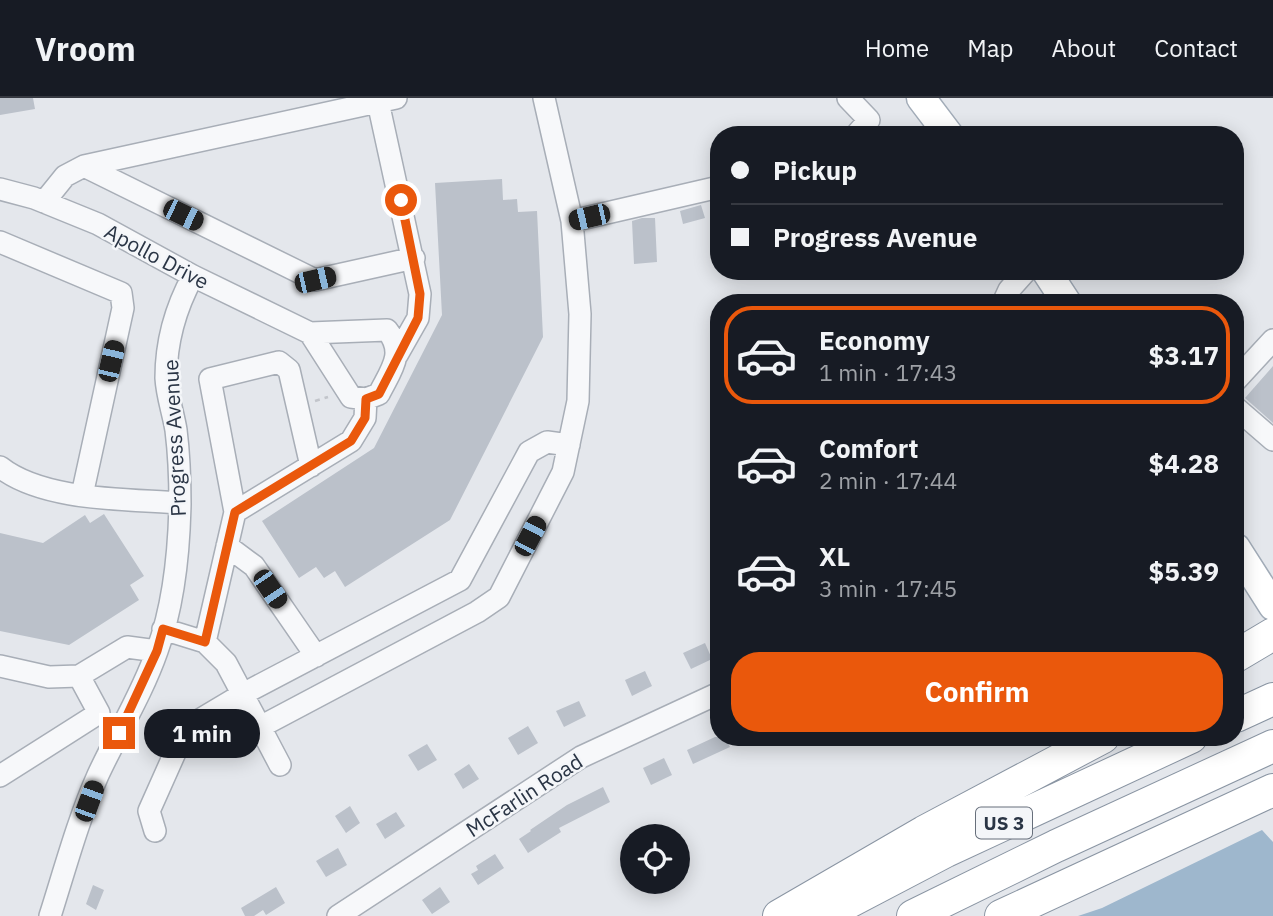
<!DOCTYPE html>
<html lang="en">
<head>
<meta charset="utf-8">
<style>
	body { margin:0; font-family:"IBM Plex Sans",sans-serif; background:#242831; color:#f1f3f6; height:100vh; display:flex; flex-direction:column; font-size:26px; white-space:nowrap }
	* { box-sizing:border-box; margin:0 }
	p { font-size:23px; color:#9ea1a6 }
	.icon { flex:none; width:38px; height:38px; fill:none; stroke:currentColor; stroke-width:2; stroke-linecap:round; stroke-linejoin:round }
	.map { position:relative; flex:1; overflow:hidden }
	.drawer { position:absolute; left:710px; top:196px; width:534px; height:452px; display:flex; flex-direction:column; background:#171b24; border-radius:28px; box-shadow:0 4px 18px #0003 }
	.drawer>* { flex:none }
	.top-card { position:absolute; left:710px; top:28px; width:534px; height:154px; border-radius:28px; box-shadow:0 4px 18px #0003; display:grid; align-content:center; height:154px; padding:0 21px; background:#171b24 }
	.buttons { position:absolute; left:620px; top:726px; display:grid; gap:14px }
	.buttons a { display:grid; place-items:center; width:70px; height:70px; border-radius:50%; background:#171b24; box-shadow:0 4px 18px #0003; font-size:35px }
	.end { position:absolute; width:32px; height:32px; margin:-16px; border:9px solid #ea580c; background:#fff; box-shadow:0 0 0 4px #fff }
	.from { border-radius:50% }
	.bubble { position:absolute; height:49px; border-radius:24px; background:#171b24; box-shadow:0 4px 18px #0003; font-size:23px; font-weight:700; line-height:49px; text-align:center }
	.car { position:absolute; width:21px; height:42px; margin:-21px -10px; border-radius:9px; box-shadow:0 0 5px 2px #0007; background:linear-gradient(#222 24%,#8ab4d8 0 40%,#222 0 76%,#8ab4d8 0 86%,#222 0) }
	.top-card b { display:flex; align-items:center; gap:24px; height:66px; font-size:26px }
	.top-card b+b { border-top:2px solid #363941 }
	.top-card i { width:18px; height:18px; background:#f1f3f6 }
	ul { padding:12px 0 0; list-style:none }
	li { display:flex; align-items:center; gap:21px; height:98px; margin:0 14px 10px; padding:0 7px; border:4px solid transparent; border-radius:28px }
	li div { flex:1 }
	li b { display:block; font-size:26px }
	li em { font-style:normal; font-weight:700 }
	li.active { border-color:#ea580c }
	li>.icon { width:63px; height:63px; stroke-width:1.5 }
	.cta { display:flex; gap:14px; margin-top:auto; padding:14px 21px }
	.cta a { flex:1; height:80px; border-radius:28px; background:#ea580c; color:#fff; font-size:28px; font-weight:700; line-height:80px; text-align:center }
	header { display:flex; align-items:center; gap:42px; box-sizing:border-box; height:98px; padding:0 35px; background:#171b24; border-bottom:2px solid #363941 }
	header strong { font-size:33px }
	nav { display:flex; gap:38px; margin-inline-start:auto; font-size:24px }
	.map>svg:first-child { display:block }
	.water { fill:#9eb7cd }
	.building { fill:#bbc1ca }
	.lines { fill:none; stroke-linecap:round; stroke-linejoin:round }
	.minor-casing { stroke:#a8aeb7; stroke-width:24 }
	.major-casing { stroke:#a2acb8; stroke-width:31 }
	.highway-casing { stroke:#8a95a3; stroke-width:34 }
	.path { stroke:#c2c5cb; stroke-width:2.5; stroke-dasharray:5 5; stroke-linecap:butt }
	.minor { stroke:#f7f8fa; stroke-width:21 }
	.major { stroke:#fff; stroke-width:28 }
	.highway { stroke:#fff; stroke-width:32 }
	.route { stroke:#ea580c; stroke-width:9 }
	.labels { text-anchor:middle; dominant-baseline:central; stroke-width:5; stroke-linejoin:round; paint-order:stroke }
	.shield { fill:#f4f6f9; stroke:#676f7b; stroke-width:2 }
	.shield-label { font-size:19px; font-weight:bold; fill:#2a3545 }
	.street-label { font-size:21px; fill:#2a3545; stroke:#f4f6f9 }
</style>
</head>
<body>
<header>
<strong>Vroom</strong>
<nav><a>Home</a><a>Map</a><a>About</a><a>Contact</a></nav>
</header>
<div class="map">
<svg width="1273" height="818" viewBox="0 0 1273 818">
	<rect width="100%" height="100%" fill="#e4e7ec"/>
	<!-- water -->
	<path class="water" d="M1262 732 1273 744V818H1078L1102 810Z"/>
	<!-- building -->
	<path class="building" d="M0 0H33L35 11 0 17Z
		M502 81 503 102 517 101 518 114 537 113 543 239 450 422 345 489 335 473 324 480 316 469 299 480 262 423 374 350 442 217 435 85Z
		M701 107 705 120 683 126 680 113Z
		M642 120H655L657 164 634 166 632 123Z
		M1273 268V325L1245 300Z
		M104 416 144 478 130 487 139 502 69 547 0 533V435L43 445 85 417 90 425Z
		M705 545 712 561 691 571 683 555Z
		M645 573 652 588 632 598 625 582Z
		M579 603 586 618 564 629 556 613Z
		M528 628 538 645 518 657 508 640Z
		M715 639H725L730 649 693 666 687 652Z
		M427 646 437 662 418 673 408 657Z
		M664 660 672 677 651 687 643 670Z
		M469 666 479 681 463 691 454 676Z
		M603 689 610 704 559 730 561 734 528 755 519 741 531 733 530 732 567 707Z
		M350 708 360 725 346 735 335 718Z
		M396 714 405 728 385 741 376 726Z
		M338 750 347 767 326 779 316 763Z
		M495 756 504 770 478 787 471 776 478 772 476 768Z
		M93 787 104 792 96 812 86 806Z
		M276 789 285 805 266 817 263 812 254 818H245L241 810Z
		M440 789 450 804 432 816 422 802Z"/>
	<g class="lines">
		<!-- minor casing -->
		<g class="minor-casing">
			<path id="minor" d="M544 0 572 123
				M848 0 869 22 856 37
				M378 4 420 196 418 220 397 257
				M84 68 315 182 414 160
				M0 91 34 100 98 126 193 178 310 235 387 232C406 255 391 272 379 296L366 301 351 299 310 235
				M44 104 65 78 84 68 396 0
				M0 144 121 195 123 210 82 397
				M1003 205 1009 192 1026 173
				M1236 282 1273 242
				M1236 310 1273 342
				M0 369C43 403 126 401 180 405
				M235 414 351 343 365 320 366 301
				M227 448 254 468 316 558
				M163 531 205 544 226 565 260 629 477 514 499 499 563 374 578 303 580 216 572 123 719 89
				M205 544 235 414 210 281 279 264 289 272 311 368
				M0 568 49 579 79 578
				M260 629 280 667
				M0 678 99 615 79 578 127 549 157 553
				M155 733 149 713 186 630 243 596 460 482 529 354 547 344 569 347
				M50 818C65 771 78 722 98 677 117 636 142 596 157 553 174 507 179 454 180 406 180 382 179 356 176 332 173 314 167 298 166 280 166 244 176 209 193 178
				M338 818 581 659 719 595"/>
		</g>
		<!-- major casing -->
		<g class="major-casing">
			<path id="major" d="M921 0 949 37
				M1046 173 1067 205
				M1236 450 1273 508"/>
		</g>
		<!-- highway casing -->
		<g class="highway-casing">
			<path id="highway" d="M1236 558 1273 536
				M1236 618 1273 601
				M779 818 924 734 1103 639
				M822 818 946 753 1191 639
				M913 818 1056 748 1273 648
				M1001 818 1273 692"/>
		</g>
		<!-- path -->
		<path class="path" d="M315 303 328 299"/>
		<!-- minor -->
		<use href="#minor" class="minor"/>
		<!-- major -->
		<use href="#major" class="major"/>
		<!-- highway -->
		<use href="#highway" class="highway"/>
	</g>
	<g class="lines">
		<!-- route -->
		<path class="route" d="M119 635 157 553 163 531 205 544 235 414 351 343 365 320 366 301 379 296 418 220 420 196 401 102"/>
	</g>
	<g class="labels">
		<!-- shield labels -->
		<rect class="shield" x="976" y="709.5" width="56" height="31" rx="5"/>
		<g class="shield-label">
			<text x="1004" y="725">US 3</text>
		</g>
		<!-- street labels -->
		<g class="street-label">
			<text transform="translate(157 158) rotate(28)">Apollo Drive</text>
			<text transform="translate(174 340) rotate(-93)">Progress Avenue</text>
			<text transform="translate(524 697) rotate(-33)">McFarlin Road</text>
		</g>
	</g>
</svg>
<div class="buttons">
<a><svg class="icon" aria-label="locate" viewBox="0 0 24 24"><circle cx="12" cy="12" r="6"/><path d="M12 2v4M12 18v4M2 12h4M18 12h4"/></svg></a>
</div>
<i class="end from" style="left:401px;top:102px"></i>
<i class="end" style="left:119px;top:635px"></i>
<div class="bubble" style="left:144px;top:611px;width:116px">1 min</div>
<i class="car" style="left:183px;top:117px;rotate:116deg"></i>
<i class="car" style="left:589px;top:119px;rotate:257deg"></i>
<i class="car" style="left:315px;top:182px;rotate:77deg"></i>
<i class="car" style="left:111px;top:263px;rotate:13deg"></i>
<i class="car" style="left:530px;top:438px;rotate:28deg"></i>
<i class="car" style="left:270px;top:491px;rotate:146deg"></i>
<i class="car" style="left:89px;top:703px;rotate:20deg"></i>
<div class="top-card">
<b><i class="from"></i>Pickup</b>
<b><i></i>Progress Avenue</b>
</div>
<section class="drawer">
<ul>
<li class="active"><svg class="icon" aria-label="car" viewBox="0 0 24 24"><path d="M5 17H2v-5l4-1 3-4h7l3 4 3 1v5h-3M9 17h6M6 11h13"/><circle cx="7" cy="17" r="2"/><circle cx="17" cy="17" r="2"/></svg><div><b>Economy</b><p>1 min · 17:43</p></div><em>$3.17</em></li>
<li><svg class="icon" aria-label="car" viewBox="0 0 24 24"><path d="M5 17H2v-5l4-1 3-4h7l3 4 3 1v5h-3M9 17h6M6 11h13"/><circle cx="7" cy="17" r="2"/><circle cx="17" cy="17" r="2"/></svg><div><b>Comfort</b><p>2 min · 17:44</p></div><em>$4.28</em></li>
<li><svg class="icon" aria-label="car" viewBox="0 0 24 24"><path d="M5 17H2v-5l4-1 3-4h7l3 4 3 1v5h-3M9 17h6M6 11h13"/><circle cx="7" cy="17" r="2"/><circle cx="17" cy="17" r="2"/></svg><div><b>XL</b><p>3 min · 17:45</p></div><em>$5.39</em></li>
</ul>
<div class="cta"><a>Confirm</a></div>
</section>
</div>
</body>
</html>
